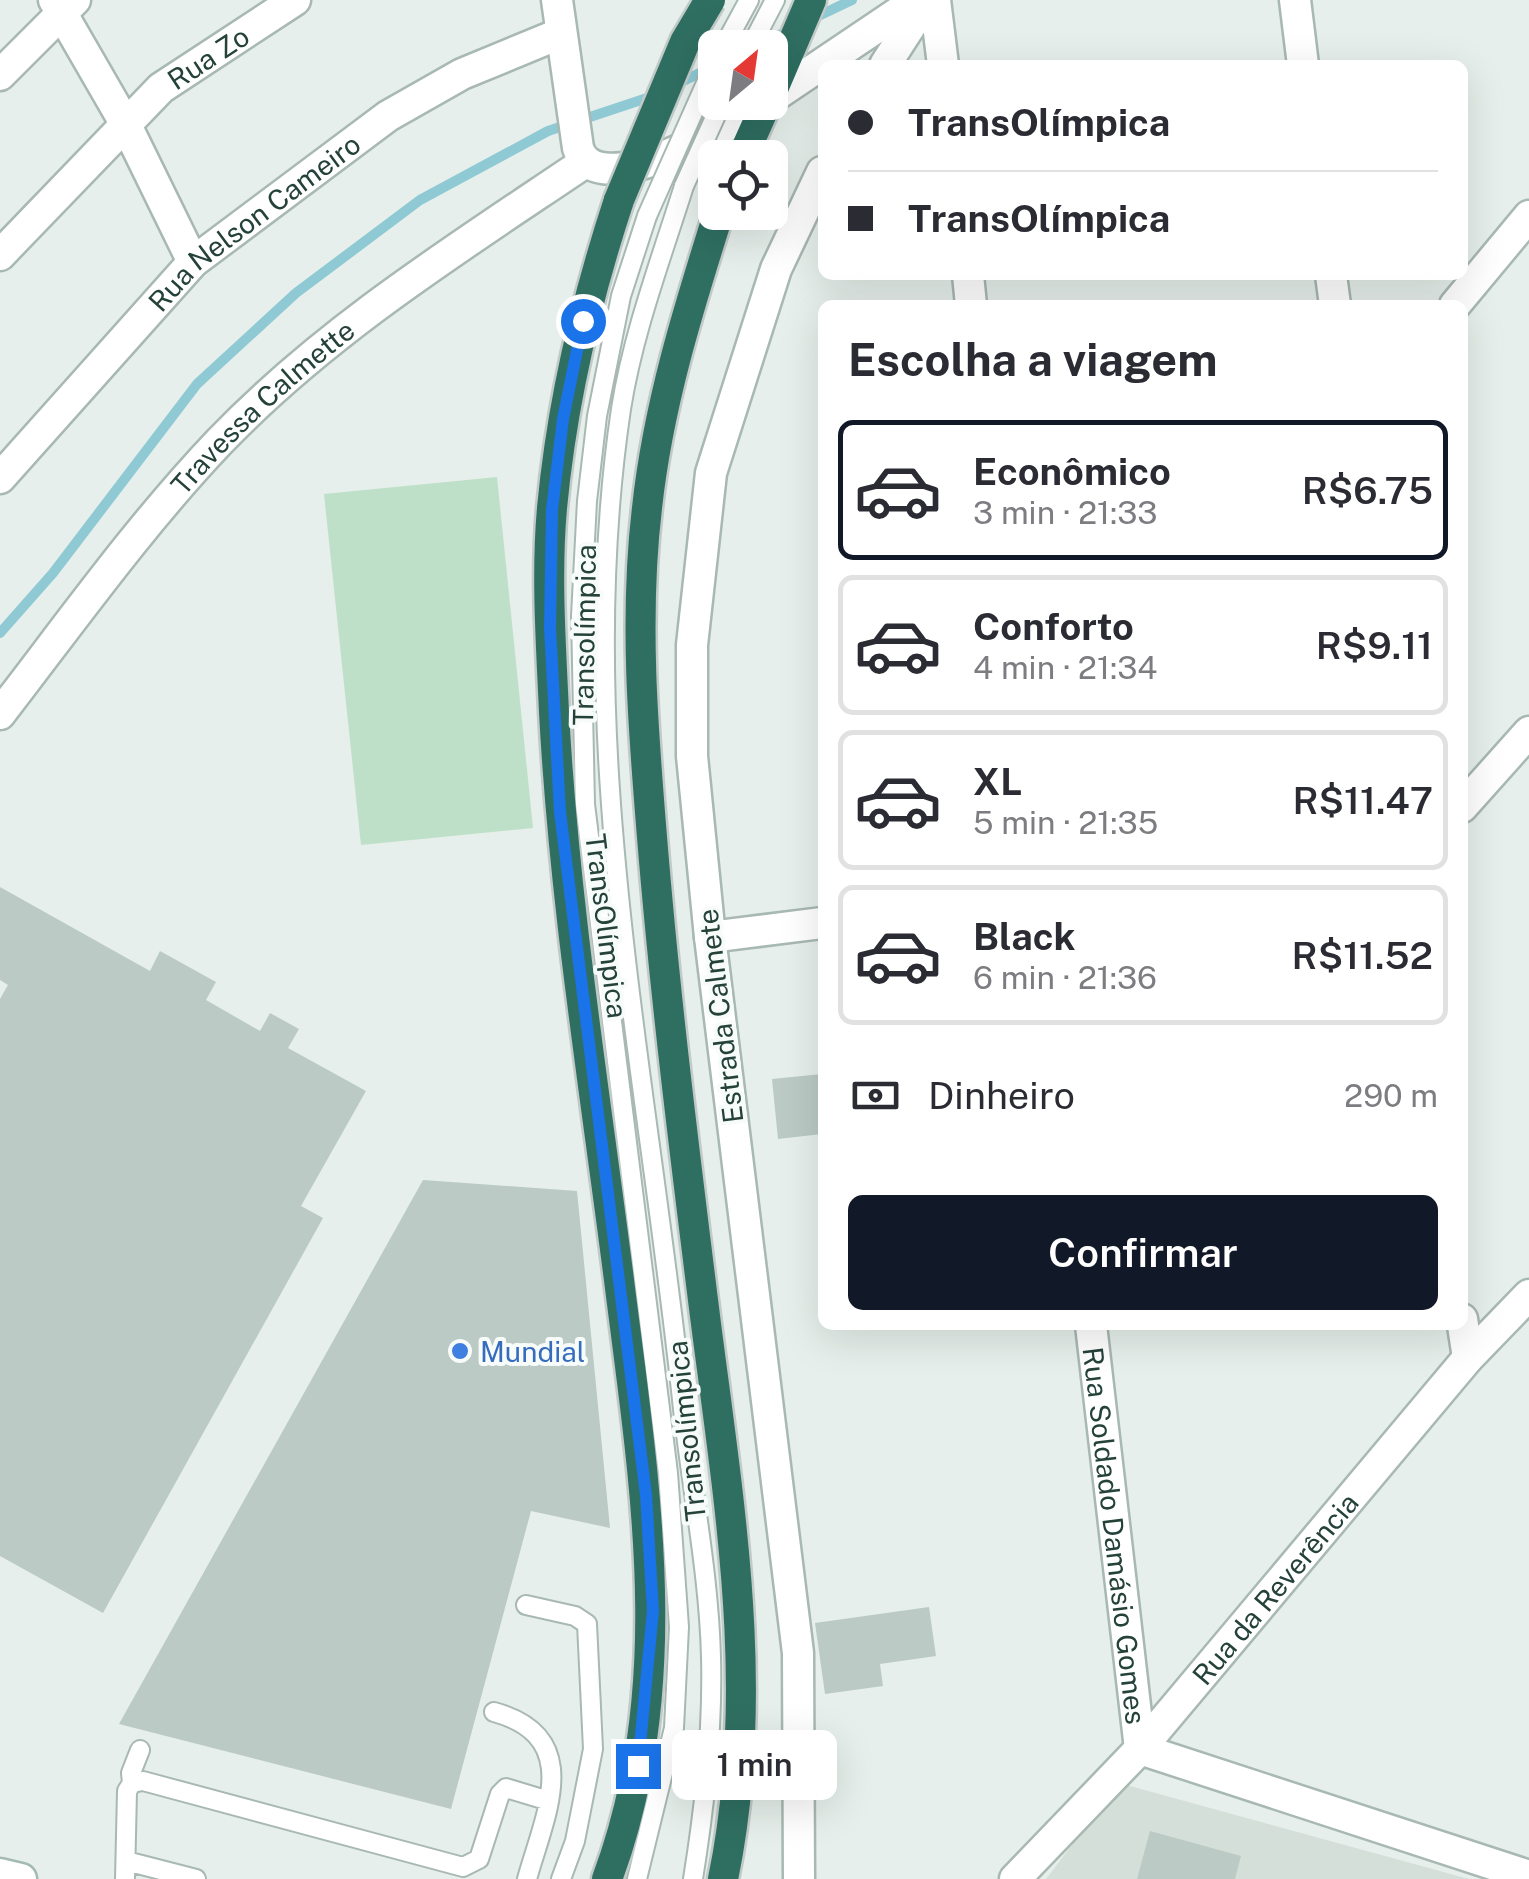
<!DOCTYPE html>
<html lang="pt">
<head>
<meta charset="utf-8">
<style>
	body { margin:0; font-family:"Public Sans",sans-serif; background:#f7f7f7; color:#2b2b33; height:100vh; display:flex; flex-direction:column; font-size:38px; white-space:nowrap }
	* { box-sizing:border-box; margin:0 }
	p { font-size:32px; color:#7c7c81 }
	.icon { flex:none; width:55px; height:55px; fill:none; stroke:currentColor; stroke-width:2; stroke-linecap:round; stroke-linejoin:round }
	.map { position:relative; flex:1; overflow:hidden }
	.side { position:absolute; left:818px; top:300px; width:650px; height:1030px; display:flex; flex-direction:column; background:#fff; border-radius:15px; box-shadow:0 10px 40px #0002 }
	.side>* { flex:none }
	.hud { position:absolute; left:818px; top:60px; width:650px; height:220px; border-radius:15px; box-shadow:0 10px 40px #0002; display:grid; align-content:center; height:220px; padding:0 30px; background:#fff }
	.needle { width:65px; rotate:29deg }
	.controls { position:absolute; left:698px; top:30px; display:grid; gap:20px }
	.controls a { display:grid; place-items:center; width:90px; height:90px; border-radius:15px; background:#fff; box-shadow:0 10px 40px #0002; font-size:50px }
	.end { position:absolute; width:45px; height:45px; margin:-22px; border:12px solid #1a73e8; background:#fff; box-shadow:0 0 0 5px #fff }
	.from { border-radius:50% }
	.bubble { position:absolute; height:70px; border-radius:15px; background:#fff; box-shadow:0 10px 40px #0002; font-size:32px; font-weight:600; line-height:70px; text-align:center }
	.hud b { display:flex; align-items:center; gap:35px; height:95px; font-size:38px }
	.hud b+b { border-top:2px solid #e1e1e2 }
	.hud i { width:25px; height:25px; background:#2b2b33 }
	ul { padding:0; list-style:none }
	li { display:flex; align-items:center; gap:30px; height:140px; margin:0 20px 15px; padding:0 10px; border:5px solid #e1e1e2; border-radius:15px }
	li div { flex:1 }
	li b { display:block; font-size:38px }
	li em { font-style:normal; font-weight:600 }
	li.current { border-color:#111827 }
	li>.icon { width:90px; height:90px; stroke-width:1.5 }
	h2 { padding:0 30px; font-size:45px; line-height:120px }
	.pay { display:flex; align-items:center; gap:25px; height:110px; padding:0 30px; font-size:38px }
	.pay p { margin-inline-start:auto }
	.action { display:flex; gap:20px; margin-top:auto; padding:20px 30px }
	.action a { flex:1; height:115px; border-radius:15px; background:#111827; color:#fff; font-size:40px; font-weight:600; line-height:115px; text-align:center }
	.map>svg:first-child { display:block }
	.built { fill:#d4dfda }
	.green { fill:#bfe0c8 }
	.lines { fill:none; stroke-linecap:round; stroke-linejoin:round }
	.stream { stroke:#8ec9d4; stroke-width:10 }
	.building { fill:#bbcac4 }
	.service-casing { stroke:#a8b8b2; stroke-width:22 }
	.minor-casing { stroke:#a8b8b2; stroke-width:35 }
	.tertiary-casing { stroke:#a8b8b2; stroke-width:35 }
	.secondary-casing { stroke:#a4bbb3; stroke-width:35 }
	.motorway-casing { stroke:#c2cac8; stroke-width:35 }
	.service { stroke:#fff; stroke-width:18 }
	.minor { stroke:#fff; stroke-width:30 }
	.tertiary { stroke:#fff; stroke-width:30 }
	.secondary { stroke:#fff; stroke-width:30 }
	.motorway { stroke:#2f6f62; stroke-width:30 }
	.service-bridge-casing { stroke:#a8b8b2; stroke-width:22; stroke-linecap:butt }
	.motorway-bridge-casing { stroke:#c2cac8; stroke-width:35; stroke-linecap:butt }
	.service-bridge { stroke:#fff; stroke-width:18 }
	.motorway-bridge { stroke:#2f6f62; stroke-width:30 }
	.route { stroke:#1a73e8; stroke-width:12 }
	.shop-dot { fill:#3f7fe0; stroke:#f7fbf9; stroke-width:4 }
	.labels { text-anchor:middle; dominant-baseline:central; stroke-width:8; stroke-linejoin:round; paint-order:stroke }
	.street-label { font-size:28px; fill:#24423a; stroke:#f7fbf9 }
	.shop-label { font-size:28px; fill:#366cbe; stroke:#f7fbf9; text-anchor:start }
</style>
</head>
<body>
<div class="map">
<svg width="1529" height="1879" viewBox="0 0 1529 1879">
	<rect width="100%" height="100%" fill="#e6efeb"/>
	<!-- built -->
	<path class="built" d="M1119 1783 1469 1879H1046Z"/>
	<!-- green -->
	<path class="green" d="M497 477 533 828 361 845 324 494Z"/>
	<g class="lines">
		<!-- stream -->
		<path class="stream" d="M812 19 852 0
			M754 47 792 29
			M675 85 710 68
			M0 633 53 573 197 384 296 293 420 200 548 131 656 95"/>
	</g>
	<!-- building -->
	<path class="building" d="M0 887 150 971 160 951 216 982 206 1000 260 1031 270 1013 299 1029 288 1048 366 1091 301 1206 323 1218 103 1613 0 1556V999L8 985 0 980Z
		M822 1074V1134L778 1139 772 1079Z
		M423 1180 577 1191 610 1528 531 1511 451 1809 119 1724Z
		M929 1607 936 1656 880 1664 883 1686 825 1694 815 1623Z
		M1150 1831 1241 1856 1235 1879H1137Z"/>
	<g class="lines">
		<!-- service casing -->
		<g class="service-casing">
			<path id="service" d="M723 48 749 0
				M750 48 775 0
				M684 186C661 259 633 333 621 409 571 744 649 1078 683 1409 692 1491 709 1575 711 1657 713 1732 705 1805 693 1879
				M526 1605 575 1616 587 1624 593 1749 575 1841 561 1879
				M494 1712C585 1737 545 1814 527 1879
				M132 1783 131 1773 140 1750
				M126 1861 196 1879
				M125 1879 127 1791 132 1783 143 1781 463 1867 479 1859 500 1794 506 1788 549 1801
				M637 1879 674 1728 679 1627 668 1473 585 804 581 616 587 501 597 416 621 296 647 216"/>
		</g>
		<!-- minor casing -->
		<g class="minor-casing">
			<g id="minor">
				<path d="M54 0 125 123 193 262"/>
				<path d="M935 0 943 65"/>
				<path d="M1295 0 1303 65"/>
				<path d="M885 65 927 0"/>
				<path d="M0 75 75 0"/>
				<path id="s1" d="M0 255 161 88 295 0"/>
				<path d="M968 275 971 305"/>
				<path d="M1331 275 1335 305"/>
				<path d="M1455 305 1529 216"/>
				<path id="s2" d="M0 478 193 262 388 116 462 74 559 34"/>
				<path id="s3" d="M0 714C71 622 140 525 220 441 327 330 458 248 584 163"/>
				<path d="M1462 807 1529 732"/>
				<path d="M710 937 822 923"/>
				<path d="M1462 1319 1468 1358"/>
				<path id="s4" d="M1091 1325 1140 1749"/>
				<path d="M1140 1749 1529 1876"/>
				<path d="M799 1879 798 1653 710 937 692 756V645L711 473 776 269 822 172"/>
				<path id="s5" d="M1015 1879 1140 1749 1468 1358 1529 1295"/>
			</g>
		</g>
		<!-- tertiary casing -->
		<g class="tertiary-casing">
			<path id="tertiary" d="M557 0 578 148C596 207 734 124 765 102
				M770 99 917 0"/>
		</g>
		<!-- secondary casing -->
		<g class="secondary-casing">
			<path id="secondary" d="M0 1874 21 1879"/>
		</g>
		<!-- motorway casing -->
		<g class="motorway-casing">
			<path id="motorway" d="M770 96 811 0
				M742 158 767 102
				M719 212C688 310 658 406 647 508 634 617 643 728 652 837 665 997 685 1156 705 1316 729 1504 762 1691 723 1879
				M607 1879C680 1685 644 1480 619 1280 595 1091 564 902 554 712 551 645 546 575 552 508 562 402 586 300 619 200"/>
		</g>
		<!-- service -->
		<use href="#service" class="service"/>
		<!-- minor -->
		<use href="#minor" class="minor"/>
		<!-- tertiary -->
		<use href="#tertiary" class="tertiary"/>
		<!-- secondary -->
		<use href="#secondary" class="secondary"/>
		<!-- motorway -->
		<use href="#motorway" class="motorway"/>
		<!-- service-bridge casing -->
		<g class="service-bridge-casing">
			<path id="service-bridge" d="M684 186 722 102
				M647 216 715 63"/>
		</g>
		<!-- motorway-bridge casing -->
		<g class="motorway-bridge-casing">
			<path id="motorway-bridge" d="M619 200 685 42 710 0"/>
		</g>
		<!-- service-bridge -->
		<use href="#service-bridge" class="service-bridge"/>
		<!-- motorway-bridge -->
		<use href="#motorway-bridge" class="motorway-bridge"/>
	</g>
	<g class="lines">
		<!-- route -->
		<path class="route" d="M583 321 563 419 552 510 550 628 560 812 646 1495 653 1611 638 1766"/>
	</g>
	<!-- markers -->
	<circle class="shop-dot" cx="460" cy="1351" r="10"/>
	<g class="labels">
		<!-- street labels -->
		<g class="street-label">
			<text stroke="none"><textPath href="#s1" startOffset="288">Rua Zo</textPath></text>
			<text stroke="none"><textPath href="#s2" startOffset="362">Rua Nelson Cameiro</textPath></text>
			<text stroke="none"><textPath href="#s3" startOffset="405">Travessa Calmette</textPath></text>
			<text transform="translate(584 635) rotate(-89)">Transolímpica</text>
			<text transform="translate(607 926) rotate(83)">TransOlímpica</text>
			<text transform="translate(720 1016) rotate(-97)">Estrada Calmete</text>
			<text transform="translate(686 1431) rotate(-96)">Transolímpica</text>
			<text stroke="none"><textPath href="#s4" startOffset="212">Rua Soldado Damásio Gomes</textPath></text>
			<text stroke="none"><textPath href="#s5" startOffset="390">Rua da Reverência</textPath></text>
		</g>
		<!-- shop labels -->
		<g class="shop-label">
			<text x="480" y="1351">Mundial</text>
		</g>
	</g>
</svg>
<div class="controls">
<a><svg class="needle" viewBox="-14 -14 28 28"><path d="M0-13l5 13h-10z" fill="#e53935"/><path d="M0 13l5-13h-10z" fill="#7c7c81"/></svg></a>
<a><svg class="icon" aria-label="locate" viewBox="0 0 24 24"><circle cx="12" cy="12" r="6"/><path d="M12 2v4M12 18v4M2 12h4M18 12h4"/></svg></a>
</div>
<i class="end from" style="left:583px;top:321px"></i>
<i class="end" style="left:638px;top:1766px"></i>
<div class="bubble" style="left:672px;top:1730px;width:165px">1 min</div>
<div class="hud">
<b><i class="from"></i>TransOlímpica</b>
<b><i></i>TransOlímpica</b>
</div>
<section class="side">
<h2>Escolha a viagem</h2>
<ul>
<li class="current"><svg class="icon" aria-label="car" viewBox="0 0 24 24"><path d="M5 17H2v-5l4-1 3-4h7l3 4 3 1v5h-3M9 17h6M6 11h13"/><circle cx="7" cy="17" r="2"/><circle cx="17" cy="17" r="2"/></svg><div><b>Econômico</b><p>3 min · 21:33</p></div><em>R$6.75</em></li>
<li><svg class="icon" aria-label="car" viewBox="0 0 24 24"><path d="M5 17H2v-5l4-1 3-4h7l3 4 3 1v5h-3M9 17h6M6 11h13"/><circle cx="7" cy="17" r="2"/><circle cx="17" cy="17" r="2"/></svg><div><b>Conforto</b><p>4 min · 21:34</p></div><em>R$9.11</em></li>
<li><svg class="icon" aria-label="car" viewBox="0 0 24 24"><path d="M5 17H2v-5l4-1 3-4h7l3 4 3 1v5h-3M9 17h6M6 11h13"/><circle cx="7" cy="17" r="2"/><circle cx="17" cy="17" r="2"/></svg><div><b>XL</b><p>5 min · 21:35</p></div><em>R$11.47</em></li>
<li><svg class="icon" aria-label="car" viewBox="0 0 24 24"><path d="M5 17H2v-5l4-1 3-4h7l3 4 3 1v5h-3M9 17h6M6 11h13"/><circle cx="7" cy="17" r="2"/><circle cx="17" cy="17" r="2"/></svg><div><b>Black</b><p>6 min · 21:36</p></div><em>R$11.52</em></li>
</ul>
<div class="pay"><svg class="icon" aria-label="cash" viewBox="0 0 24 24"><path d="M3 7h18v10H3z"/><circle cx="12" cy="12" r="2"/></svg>Dinheiro<p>290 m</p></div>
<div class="action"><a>Confirmar</a></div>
</section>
</div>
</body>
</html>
